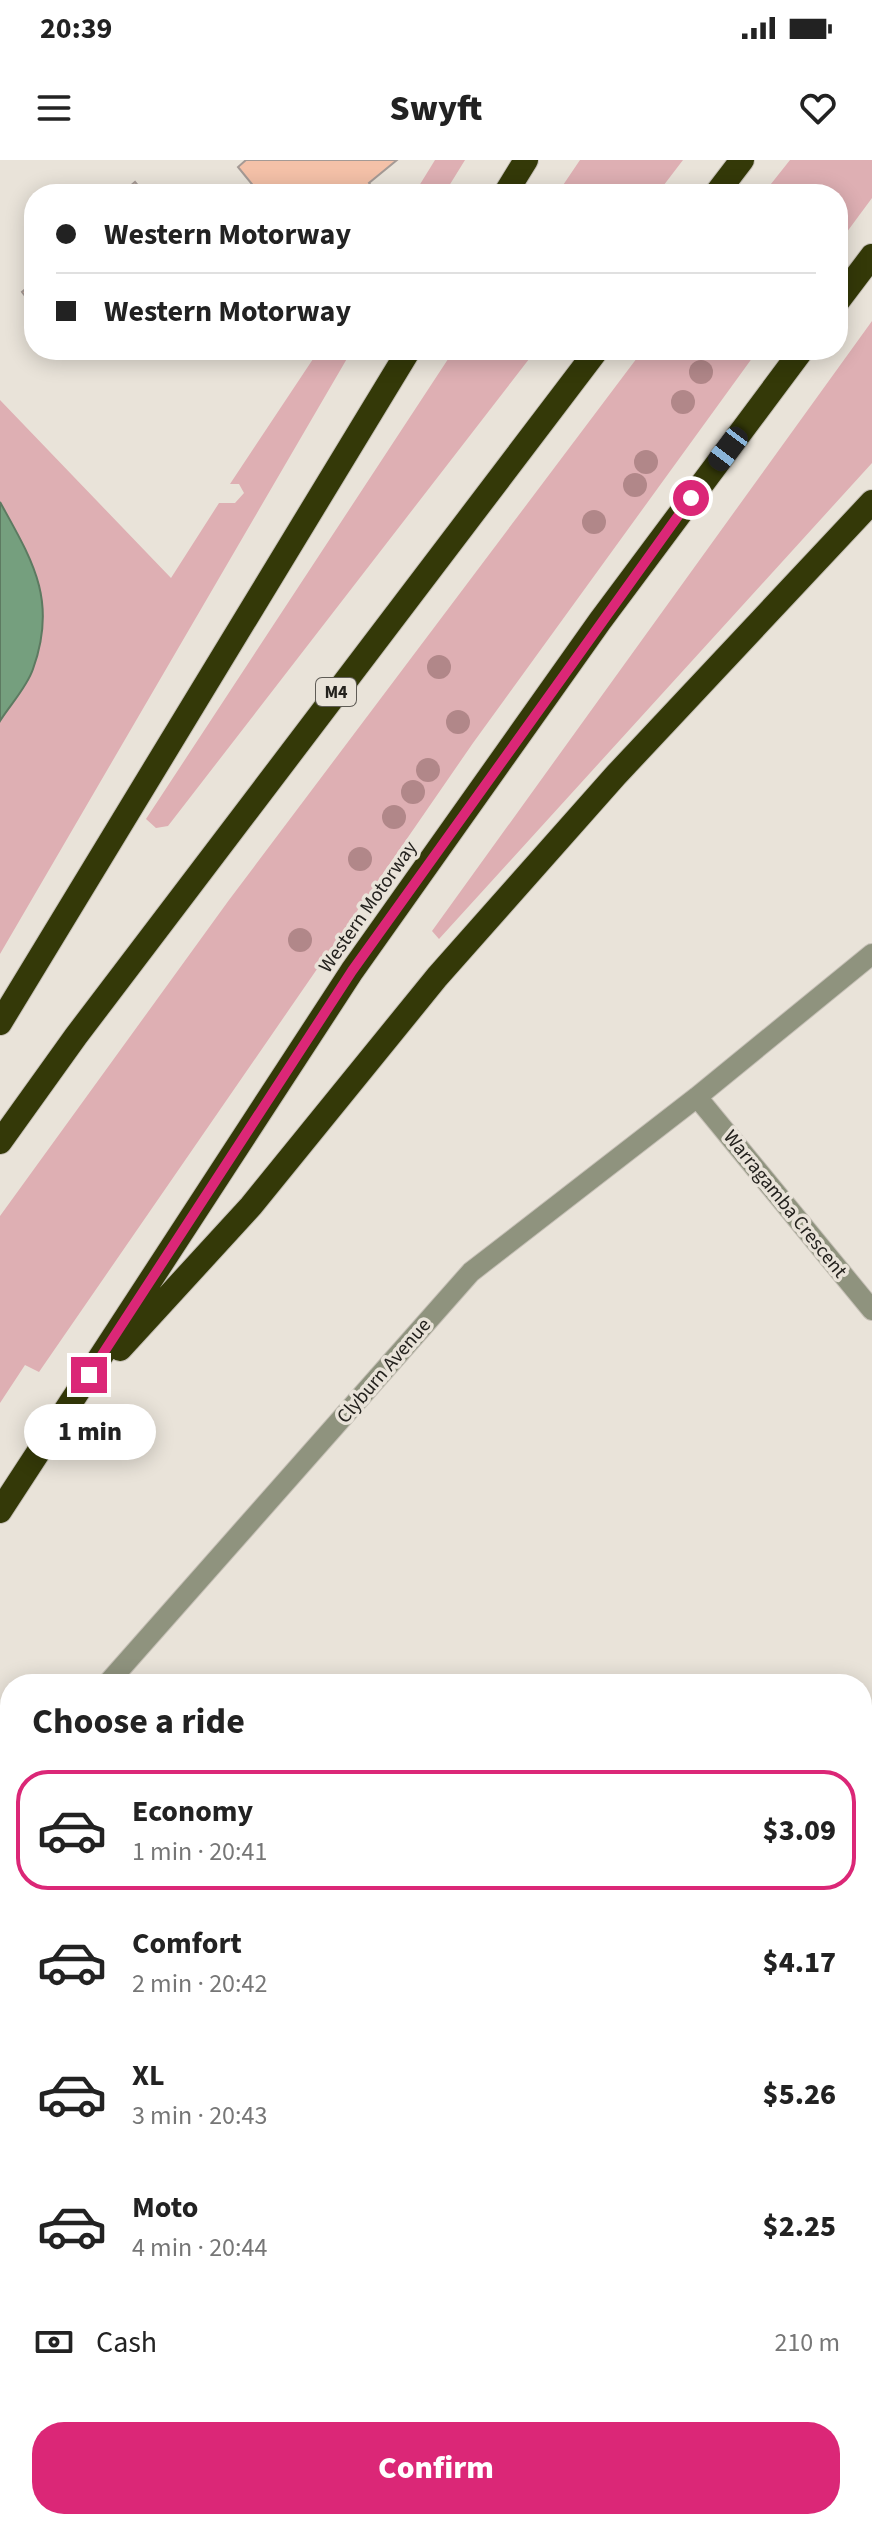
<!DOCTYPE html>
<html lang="en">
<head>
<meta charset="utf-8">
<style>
	body { margin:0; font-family:"Source Sans 3",sans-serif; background:#f2f2f2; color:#222; height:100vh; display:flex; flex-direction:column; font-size:30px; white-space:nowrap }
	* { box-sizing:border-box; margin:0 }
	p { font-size:26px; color:#767676 }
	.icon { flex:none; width:44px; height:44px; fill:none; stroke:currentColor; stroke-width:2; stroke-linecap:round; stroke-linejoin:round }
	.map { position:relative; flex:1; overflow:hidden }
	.sheet { position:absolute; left:0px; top:1514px; width:872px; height:856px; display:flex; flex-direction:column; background:#fff; border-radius:32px 32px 0 0; box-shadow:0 4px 20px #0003 }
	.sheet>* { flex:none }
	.banner { position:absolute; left:24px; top:24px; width:824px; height:176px; border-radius:32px; box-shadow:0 4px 20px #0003; display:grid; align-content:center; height:176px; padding:0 32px; background:#fff }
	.end { position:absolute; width:36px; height:36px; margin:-18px; border:10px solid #db2777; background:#fff; box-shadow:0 0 0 4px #fff }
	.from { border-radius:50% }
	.bubble { position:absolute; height:56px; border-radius:28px; background:#fff; box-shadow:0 4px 20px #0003; font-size:26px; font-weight:800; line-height:56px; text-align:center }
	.car { position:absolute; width:24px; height:48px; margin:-24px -12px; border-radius:10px; box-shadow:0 0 6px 2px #0007; background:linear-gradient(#222 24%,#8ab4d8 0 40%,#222 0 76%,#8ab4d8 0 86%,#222 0) }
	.banner b { display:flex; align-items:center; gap:28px; height:76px; font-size:30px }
	.banner b+b { border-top:2px solid #e0e0e0 }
	.banner i { width:20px; height:20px; background:#222 }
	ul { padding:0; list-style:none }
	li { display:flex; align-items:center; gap:24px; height:120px; margin:0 16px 12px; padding:0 16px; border:4px solid transparent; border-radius:32px }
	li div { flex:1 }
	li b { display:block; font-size:30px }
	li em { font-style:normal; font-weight:800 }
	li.current { border-color:#db2777 }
	li>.icon { width:72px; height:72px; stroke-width:1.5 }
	h2 { padding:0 32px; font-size:36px; line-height:96px }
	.pay { display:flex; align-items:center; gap:20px; height:88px; padding:0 32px; font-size:30px }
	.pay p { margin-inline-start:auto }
	.action { display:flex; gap:16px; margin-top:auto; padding:16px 32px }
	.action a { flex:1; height:92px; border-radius:32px; background:#db2777; color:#fff; font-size:32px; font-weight:800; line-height:92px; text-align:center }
	.status { display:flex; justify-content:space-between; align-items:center; height:56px; padding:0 40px; background:#fff; direction:ltr }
	.status svg { height:22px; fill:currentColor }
	header { display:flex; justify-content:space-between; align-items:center; height:104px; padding:0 32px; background:#fff; font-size:36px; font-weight:800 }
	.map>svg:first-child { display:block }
	.green { fill:#deafb3 }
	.water { fill:#759f7e; stroke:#5d7a61; stroke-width:2 }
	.building { fill:#f4c1a8; stroke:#a59a95; stroke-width:2 }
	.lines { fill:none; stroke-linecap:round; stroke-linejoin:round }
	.street-casing { stroke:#c6c0b7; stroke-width:22 }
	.highway-casing { stroke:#c6c0b7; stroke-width:26 }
	.street { stroke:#8f937e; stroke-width:20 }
	.highway { stroke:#343908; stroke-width:24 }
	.tree { fill:#b18789 }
	.route { stroke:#db2777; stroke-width:10 }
	.labels { text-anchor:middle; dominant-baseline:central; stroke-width:7; stroke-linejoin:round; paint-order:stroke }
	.shield { fill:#e9e3d9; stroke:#5f5c56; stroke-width:2 }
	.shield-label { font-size:18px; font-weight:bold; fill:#24221e }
	.street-label { font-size:20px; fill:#24221e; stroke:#e9e3d9 }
</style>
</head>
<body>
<div class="status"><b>20:39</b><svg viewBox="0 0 49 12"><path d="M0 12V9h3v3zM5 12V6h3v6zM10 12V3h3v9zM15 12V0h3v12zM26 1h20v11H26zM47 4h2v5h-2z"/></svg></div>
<header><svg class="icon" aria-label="menu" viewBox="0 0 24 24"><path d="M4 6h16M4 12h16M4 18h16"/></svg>Swyft<svg class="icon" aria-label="heart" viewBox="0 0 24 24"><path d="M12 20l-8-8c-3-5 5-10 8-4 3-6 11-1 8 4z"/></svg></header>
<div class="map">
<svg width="872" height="2370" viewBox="0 0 872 2370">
	<rect width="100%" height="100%" fill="#e9e3d9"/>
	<!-- green -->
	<path class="green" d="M435 0H465L444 34H414Z
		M580 0H683L657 34H557Z
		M790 0H872V38L838 84V34H763Z
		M872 161V303L439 779 432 771Z
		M319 190H352L0 794V240L171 418 219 343H235L244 333 239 324H230Z
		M454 190H536L168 666 156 668 146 659Z
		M643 190H758L473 583 39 1212 25 1205 0 1243V1056L229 740Z"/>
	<!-- water -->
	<path class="water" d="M0 342C32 400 58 440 33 509 27 527 10 545 0 561Z"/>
	<!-- building -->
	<path class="building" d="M246 0H397L369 23 378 34H260L238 7Z
		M135 22 145 34H121Z
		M34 122V148L22 132Z"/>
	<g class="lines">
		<!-- street casing -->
		<g class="street-casing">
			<path id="street" d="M697 937 872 1150
				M107 1524 471 1112 697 937 872 794
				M0 1645 10 1634
				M862 1801 872 1793
				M862 2275 872 2267
				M702 2360 710 2370
				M170 2370 182 2360
				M746 2370 758 2360"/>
		</g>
		<!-- highway casing -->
		<g class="highway-casing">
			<path id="highway" d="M505 34 526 0
				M716 34 742 0
				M838 141 872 96
				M0 863 409 190
				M0 982 76 876 597 190
				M120 1189 251 1046 437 817 616 615 872 342
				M0 1351 352 811 600 461 802 190"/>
		</g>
		<!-- street -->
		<use href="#street" class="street"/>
		<!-- highway -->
		<use href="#highway" class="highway"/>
	</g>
	<!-- trees -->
	<g class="tree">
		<circle cx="701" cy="212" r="12"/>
		<circle cx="683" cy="242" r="12"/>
		<circle cx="646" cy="302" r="12"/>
		<circle cx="635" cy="325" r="12"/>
		<circle cx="594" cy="362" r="12"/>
		<circle cx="439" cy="507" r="12"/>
		<circle cx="458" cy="562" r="12"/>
		<circle cx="428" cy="610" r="12"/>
		<circle cx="413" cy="632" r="12"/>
		<circle cx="394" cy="657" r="12"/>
		<circle cx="360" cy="699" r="12"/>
		<circle cx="300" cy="780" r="12"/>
	</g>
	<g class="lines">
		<!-- route -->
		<path class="route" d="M89 1215 352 811 691 338"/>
	</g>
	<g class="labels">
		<!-- shield labels -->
		<rect class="shield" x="316" y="518" width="40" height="28" rx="6"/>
		<g class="shield-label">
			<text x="336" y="532">M4</text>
		</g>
		<!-- street labels -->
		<g class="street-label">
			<text transform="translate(368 747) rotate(-55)">Western Motorway</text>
			<text transform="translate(785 1044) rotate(51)">Warragamba Crescent</text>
			<text transform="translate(384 1211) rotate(-49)">Clyburn Avenue</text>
		</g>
	</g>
</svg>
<i class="end from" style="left:691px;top:338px"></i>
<i class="end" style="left:89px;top:1215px"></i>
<div class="bubble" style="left:24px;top:1244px;width:132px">1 min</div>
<i class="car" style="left:728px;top:289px;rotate:217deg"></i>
<div class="banner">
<b><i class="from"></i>Western Motorway</b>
<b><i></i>Western Motorway</b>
</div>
<section class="sheet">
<h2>Choose a ride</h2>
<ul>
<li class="current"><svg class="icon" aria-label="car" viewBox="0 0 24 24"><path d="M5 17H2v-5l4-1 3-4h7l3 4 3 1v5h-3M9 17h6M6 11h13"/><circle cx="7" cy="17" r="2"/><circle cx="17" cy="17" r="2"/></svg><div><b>Economy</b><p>1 min · 20:41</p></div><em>$3.09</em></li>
<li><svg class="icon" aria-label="car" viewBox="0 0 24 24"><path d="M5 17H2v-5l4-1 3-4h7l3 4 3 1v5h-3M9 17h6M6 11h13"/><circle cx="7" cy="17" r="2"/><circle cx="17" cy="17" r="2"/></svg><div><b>Comfort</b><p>2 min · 20:42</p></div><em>$4.17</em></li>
<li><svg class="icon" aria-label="car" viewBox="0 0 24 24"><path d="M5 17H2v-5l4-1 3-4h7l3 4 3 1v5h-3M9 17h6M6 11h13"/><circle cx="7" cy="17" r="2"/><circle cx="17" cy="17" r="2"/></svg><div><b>XL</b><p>3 min · 20:43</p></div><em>$5.26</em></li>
<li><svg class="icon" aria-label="car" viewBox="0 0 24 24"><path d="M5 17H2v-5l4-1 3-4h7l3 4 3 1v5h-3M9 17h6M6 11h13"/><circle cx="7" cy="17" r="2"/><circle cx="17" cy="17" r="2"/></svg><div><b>Moto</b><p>4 min · 20:44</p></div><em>$2.25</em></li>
</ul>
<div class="pay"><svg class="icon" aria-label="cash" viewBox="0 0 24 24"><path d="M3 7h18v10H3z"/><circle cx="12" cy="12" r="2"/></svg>Cash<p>210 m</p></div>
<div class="action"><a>Confirm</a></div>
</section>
</div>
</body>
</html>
